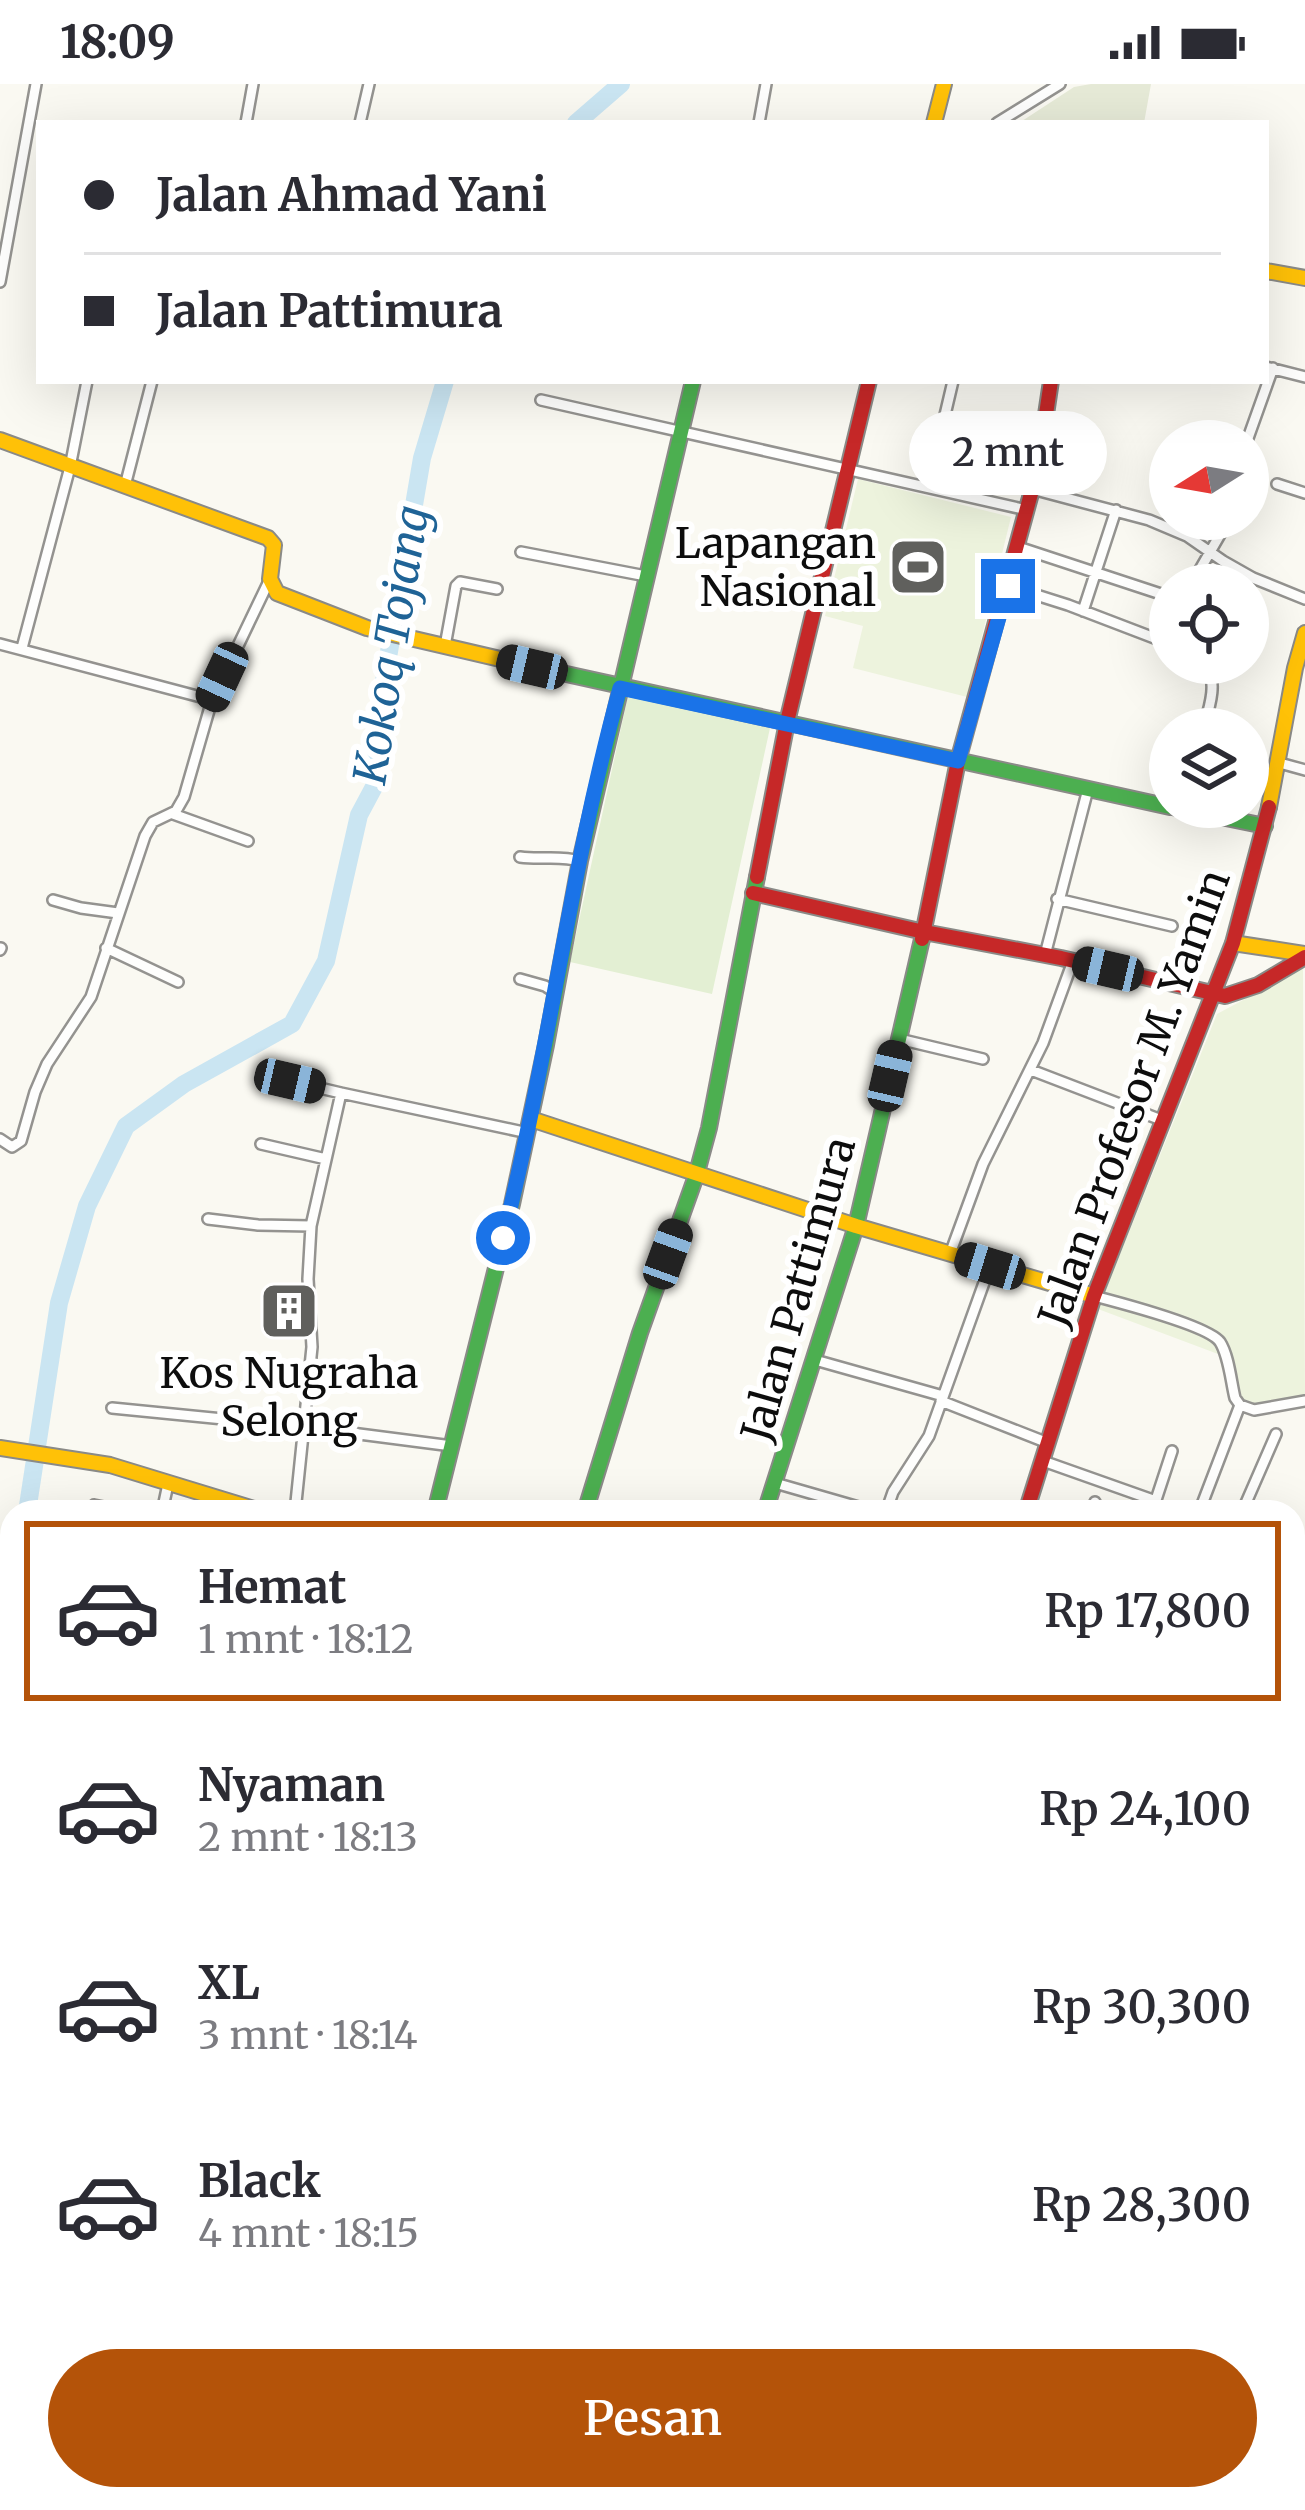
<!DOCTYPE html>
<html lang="id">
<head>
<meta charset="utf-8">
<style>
	body { margin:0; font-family:Merriweather,serif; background:#f2f2f3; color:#2b2b33; height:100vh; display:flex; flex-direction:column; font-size:45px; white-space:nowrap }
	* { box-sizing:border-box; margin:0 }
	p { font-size:39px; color:#7c7c81 }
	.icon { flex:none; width:66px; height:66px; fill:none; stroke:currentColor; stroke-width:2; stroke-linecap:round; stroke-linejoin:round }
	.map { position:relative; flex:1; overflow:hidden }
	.drawer { position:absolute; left:0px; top:1416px; width:1305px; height:1011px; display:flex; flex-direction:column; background:#fff; border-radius:36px 36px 0 0; box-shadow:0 12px 48px #0002 }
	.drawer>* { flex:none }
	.hud { position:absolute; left:36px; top:36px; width:1233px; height:264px; border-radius:0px; box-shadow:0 12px 48px #0002; display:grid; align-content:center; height:264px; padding:0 48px; background:#fff }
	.needle { width:78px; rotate:259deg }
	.controls { position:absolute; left:1149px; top:336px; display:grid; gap:24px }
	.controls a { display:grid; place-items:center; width:120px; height:120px; border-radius:50%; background:#fff; box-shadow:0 12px 48px #0002; font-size:60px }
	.end { position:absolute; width:54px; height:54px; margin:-27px; border:15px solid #1a73e8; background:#fff; box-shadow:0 0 0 6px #fff }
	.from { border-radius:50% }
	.bubble { position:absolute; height:84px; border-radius:42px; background:#fff; box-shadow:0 12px 48px #0002; font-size:39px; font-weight:600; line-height:84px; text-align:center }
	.car { position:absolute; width:36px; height:72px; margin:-36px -18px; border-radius:15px; box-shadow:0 0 9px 3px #0007; background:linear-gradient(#222 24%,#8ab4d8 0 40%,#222 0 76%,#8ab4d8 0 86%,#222 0) }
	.hud b { display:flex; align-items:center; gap:42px; height:114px; font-size:45px }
	.hud b+b { border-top:3px solid #e1e1e2 }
	.hud i { width:30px; height:30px; background:#2b2b33 }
	ul { padding:21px 0 0; list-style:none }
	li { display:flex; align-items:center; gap:36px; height:180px; margin:0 24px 18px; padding:0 24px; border:6px solid transparent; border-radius:0px }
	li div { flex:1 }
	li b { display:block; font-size:45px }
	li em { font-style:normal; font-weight:600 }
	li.current { border-color:#b45309 }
	li>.icon { width:108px; height:108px; stroke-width:1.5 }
	.button { display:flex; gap:24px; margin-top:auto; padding:24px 48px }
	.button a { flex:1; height:138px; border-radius:72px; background:#b45309; color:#fff; font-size:48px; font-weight:600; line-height:138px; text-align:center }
	.status { display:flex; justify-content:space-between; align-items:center; height:84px; padding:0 60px; background:#fff; direction:ltr }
	.status svg { height:33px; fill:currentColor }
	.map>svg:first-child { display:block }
	.green { fill:#e3efd3 }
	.cemetery { fill:#e6ead7 }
	.pitch { fill:#edf3dd }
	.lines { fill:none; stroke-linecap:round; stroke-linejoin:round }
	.river { stroke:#cae5f2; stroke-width:18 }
	.street-casing { stroke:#949390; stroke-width:14 }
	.fast-casing { stroke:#8a8a87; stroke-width:18 }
	.slow-casing { stroke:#8a8a87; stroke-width:18 }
	.jam-casing { stroke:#8a8a87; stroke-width:18 }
	.street { stroke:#fefefd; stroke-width:9 }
	.fast { stroke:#4caf50; stroke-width:14 }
	.slow { stroke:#ffc107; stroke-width:14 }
	.jam { stroke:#c62828; stroke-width:14 }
	.route { stroke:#1a73e8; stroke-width:15 }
	.labels { text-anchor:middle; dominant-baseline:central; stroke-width:12; stroke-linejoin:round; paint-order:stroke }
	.poi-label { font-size:42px; fill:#0d0d0d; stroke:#fff; text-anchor:end }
	.street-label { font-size:42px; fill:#0d0d0d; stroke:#fff }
	.water-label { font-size:45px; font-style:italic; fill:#1f6396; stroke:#fff }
</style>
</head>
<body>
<div class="status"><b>18:09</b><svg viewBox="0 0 49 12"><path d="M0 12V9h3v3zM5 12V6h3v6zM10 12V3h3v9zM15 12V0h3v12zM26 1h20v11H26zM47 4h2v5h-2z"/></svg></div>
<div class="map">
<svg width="1305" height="2426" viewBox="0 0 1305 2426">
	<rect width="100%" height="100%" fill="#faf9f2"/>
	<!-- green -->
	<path class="green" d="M628 612 770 644 712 910 570 878Z
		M511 2415H831L859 2422 858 2426H548Z
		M885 2415H943L942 2426H883Z"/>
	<!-- cemetery -->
	<path class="cemetery" d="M1091 0H1151L1144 39H1019L1074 3Z
		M299 2415H414L412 2426H295Z"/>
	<!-- pitch -->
	<path class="pitch" d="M858 395 1011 433 967 613 853 584 863 542 825 532Z
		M1303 884 1305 1316 1235 1326 1218 1270 1098 1225 1217 930Z"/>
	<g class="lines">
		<!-- river -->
		<path class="river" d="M576 39 621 0
			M27 1428 59 1219 87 1122 126 1042 184 1000 292 940 326 877 359 731 375 701 377 638 422 374 445 297
			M0 1555 12 1499
			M0 2106 12 2119
			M0 2168 6 2164 12 2127"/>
		<!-- street casing -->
		<g class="street-casing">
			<path id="street" d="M246 39 253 0
				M360 39 369 0
				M759 39 766 0
				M997 39 1060 0
				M0 198 36 0
				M1266 283 1305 293
				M541 316 1027 426
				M1247 357 1273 284
				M1277 400 1305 409
				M125 402 152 297
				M928 403 953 297
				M1032 405 1149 436 1187 452 1223 477 1253 494 1305 515
				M1018 463 1170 513
				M521 468 646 492
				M1191 501 1225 442 1224 435
				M1008 502 1068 521 1170 560
				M1083 527 1116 426
				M0 560 212 616
				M445 562 456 502 460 498 497 505
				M22 564 70 383 87 297
				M1203 645C1209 625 1219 597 1205 579
				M1276 678 1305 686
				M173 730 248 757
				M520 773C542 776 559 771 580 777
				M1057 815 1172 842
				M53 816 81 824 118 829
				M106 864 178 898
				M0 866 1 864
				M1045 871 1088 705
				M520 895 545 902 556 909
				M899 955 983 975
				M1031 986 1164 1037
				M290 997 341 1009
				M0 1055 12 1063 21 1057 35 1008 47 980 91 913 145 752 153 738 176 727 184 713 212 616 270 495
				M261 1060 326 1075
				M208 1135 258 1141 311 1142
				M950 1170 983 1080 1043 959 1073 877
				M1094 1212C1117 1218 1209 1242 1220 1258 1229 1272 1231 1298 1235 1314L1240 1321 1201 1423
				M815 1276 943 1312
				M941 1317 1048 1359
				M1240 1321 1254 1326 1305 1317
				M112 1324 305 1343 452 1362
				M1043 1377 1156 1417
				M775 1399 876 1428
				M392 1425 405 1428
				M93 1428 94 1421 129 1428
				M162 1428 168 1400
				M295 1428 312 1263 308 1195 311 1142 341 1009 528 1049
				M886 1428 893 1408 929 1352 990 1182
				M1092 1428 1095 1418
				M1152 1428 1172 1367
				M1242 1428 1276 1350
				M1294 1503 1305 1483
				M108 2426 112 2415
				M419 2426 420 2415
				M564 2426 566 2415
				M576 2426 577 2415"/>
		</g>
		<!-- fast casing -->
		<g class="fast-casing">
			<path id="fast" d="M530 582 1170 723
				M1172 723 1265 742
				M435 1428 512 1120 546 961 580 777 693 297
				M585 1428 640 1249 696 1092 709 1044 757 793
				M765 1428 856 1142 922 855
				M0 1985 12 1997"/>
		</g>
		<!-- slow casing -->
		<g class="slow-casing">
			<path id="slow" d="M934 39 944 0
				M1266 187 1305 194
				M0 356 268 454 274 461 270 495 277 509 367 544 530 582
				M1269 723 1295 584 1305 549
				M1233 859 1305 870
				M531 1035 856 1142 1094 1212
				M0 1364 110 1381 264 1428
				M1293 1629 1305 1630
				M473 2415 503 2426
				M280 2426 284 2415"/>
		</g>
		<!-- jam casing -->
		<g class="jam-casing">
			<path id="jam" d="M757 793 787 638 869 297
				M753 809 924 848 1061 874 1225 912 1258 901 1305 873
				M922 855 958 677 1038 384 1051 297
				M1026 1428 1094 1212 1233 859 1269 723
				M0 2349 12 2317
				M871 2426 872 2415"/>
		</g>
		<!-- street -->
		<use href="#street" class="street"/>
		<!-- fast -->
		<use href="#fast" class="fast"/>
		<!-- slow -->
		<use href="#slow" class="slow"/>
		<!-- jam -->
		<use href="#jam" class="jam"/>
	</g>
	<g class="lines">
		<!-- route -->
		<path class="route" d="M503 1154C549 972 570 784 620 604L958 677 1008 502"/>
	</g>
	<!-- icons -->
	<defs>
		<g id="stadium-square" transform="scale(3)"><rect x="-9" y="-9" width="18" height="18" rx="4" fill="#60605d" stroke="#fff"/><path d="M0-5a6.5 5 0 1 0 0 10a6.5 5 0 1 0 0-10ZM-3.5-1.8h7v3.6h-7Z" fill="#fff"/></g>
		<g id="building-square" transform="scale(3)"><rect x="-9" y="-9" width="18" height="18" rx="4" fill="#60605d" stroke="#fff"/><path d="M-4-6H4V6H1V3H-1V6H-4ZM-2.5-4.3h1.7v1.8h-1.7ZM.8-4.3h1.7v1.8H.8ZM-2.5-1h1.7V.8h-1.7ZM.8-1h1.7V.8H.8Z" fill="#fff"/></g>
	</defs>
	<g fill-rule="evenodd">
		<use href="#stadium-square" x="918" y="483"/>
		<use href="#building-square" x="289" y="1227"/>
	</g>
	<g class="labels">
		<!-- poi labels -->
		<g class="poi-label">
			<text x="876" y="459">Lapangan<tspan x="876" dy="48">Nasional</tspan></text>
			<text x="289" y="1289" text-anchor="middle">Kos Nugraha<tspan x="289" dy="48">Selong</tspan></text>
		</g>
		<!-- street labels -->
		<g class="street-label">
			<text transform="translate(1134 1014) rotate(-70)">Jalan Profesor M. Yamin</text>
			<text transform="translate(798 1205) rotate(-74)">Jalan Pattimura</text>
		</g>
		<!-- water labels -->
		<g class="water-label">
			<text transform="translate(391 561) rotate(-81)">Kokoq Tojang</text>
		</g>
	</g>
</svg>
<div class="controls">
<a><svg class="needle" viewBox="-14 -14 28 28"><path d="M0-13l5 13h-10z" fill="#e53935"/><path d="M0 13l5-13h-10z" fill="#7c7c81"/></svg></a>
<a><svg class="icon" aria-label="locate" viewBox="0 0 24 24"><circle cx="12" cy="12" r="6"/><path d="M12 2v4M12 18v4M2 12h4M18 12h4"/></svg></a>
<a><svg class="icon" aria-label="layers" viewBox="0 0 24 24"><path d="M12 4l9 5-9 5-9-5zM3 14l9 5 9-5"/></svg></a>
</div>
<i class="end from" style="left:503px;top:1154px"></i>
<i class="end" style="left:1008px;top:502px"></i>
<div class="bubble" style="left:909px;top:327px;width:198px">2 mnt</div>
<i class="car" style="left:532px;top:583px;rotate:283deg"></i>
<i class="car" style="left:222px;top:593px;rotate:205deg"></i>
<i class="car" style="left:1108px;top:885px;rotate:283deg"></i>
<i class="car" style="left:890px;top:992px;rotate:13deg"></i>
<i class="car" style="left:290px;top:997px;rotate:103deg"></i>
<i class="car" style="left:668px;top:1170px;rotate:20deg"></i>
<i class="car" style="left:990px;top:1182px;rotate:287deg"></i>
<div class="hud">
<b><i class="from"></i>Jalan Ahmad Yani</b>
<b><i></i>Jalan Pattimura</b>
</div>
<section class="drawer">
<ul>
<li class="current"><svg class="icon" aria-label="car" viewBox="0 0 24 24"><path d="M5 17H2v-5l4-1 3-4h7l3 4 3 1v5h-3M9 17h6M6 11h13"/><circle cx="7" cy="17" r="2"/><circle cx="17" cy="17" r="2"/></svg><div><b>Hemat</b><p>1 mnt · 18:12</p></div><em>Rp 17,800</em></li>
<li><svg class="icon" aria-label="car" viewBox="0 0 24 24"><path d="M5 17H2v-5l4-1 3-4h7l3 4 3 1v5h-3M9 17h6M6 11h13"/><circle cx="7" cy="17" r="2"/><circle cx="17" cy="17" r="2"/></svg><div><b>Nyaman</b><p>2 mnt · 18:13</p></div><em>Rp 24,100</em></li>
<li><svg class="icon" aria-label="car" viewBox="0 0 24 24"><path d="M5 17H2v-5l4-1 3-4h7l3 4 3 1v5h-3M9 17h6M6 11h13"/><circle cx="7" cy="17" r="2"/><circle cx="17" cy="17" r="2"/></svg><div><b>XL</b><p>3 mnt · 18:14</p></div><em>Rp 30,300</em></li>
<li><svg class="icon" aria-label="car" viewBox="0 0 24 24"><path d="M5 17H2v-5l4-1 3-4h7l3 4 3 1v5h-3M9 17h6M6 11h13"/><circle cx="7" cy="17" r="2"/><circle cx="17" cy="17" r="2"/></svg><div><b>Black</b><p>4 mnt · 18:15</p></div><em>Rp 28,300</em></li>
</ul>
<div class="button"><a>Pesan</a></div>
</section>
</div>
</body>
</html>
